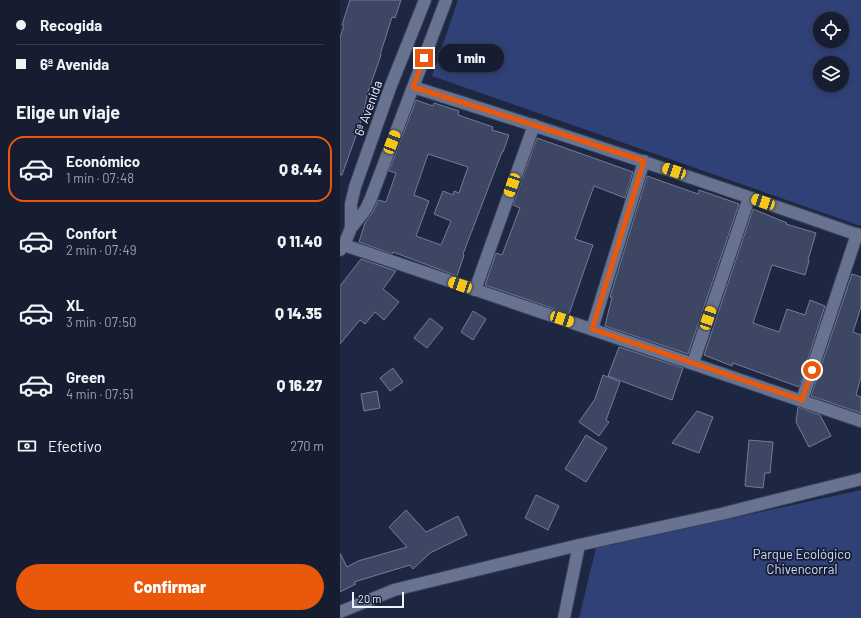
<!DOCTYPE html>
<html lang="es">
<head>
<meta charset="utf-8">
<style>
	body { margin:0; font-family:Barlow,sans-serif; background:#232a3d; color:#f1f3f6; height:100vh; display:flex; flex-direction:column; font-size:15px; white-space:nowrap }
	* { box-sizing:border-box; margin:0 }
	p { font-size:13px; color:#9ea2ab }
	.icon { flex:none; width:22px; height:22px; fill:none; stroke:currentColor; stroke-width:2; stroke-linecap:round; stroke-linejoin:round }
	.map { position:relative; flex:1; overflow:hidden }
	.sheet { display:flex; flex-direction:column; background:#161d31; width:340px }
	.sheet>* { flex:none }
	.top-card { display:grid; align-content:center; height:88px; padding:0 16px; background:#161d31 }
	.controls { position:absolute; left:473px; top:12px; display:grid; gap:8px }
	.controls a { display:grid; place-items:center; width:36px; height:36px; border-radius:50%; background:#161d31; box-shadow:0 2px 6px #0003,0 0 0 1px #353b4d; font-size:20px }
	.scale { position:absolute; left:12px; bottom:10px; width:52px; box-sizing:border-box; padding-left:4px; border:2px solid #eef2fc; border-top:0; font-size:11px; line-height:14px; white-space:nowrap; color:#eef2fc; -webkit-text-stroke:3px #151d36; paint-order:stroke }
	.end { position:absolute; width:18px; height:18px; margin:-9px; border:5px solid #ea580c; background:#fff; box-shadow:0 0 0 2px #fff }
	.from { border-radius:50% }
	.bubble { position:absolute; height:28px; border-radius:14px; background:#161d31; box-shadow:0 2px 6px #0003,0 0 0 1px #353b4d; font-size:13px; font-weight:800; line-height:28px; text-align:center }
	.car { position:absolute; width:12px; height:24px; margin:-12px -6px; border-radius:5px; box-shadow:0 0 3px 1px #0007; background:linear-gradient(#f5c518 24%,#345 0 40%,#f5c518 0 76%,#345 0 86%,#f5c518 0) }
	.top-card b { display:flex; align-items:center; gap:14px; height:38px; font-size:15px }
	.top-card b+b { border-top:1px solid #353b4d }
	.top-card i { width:10px; height:10px; background:#f1f3f6 }
	ul { padding:0; list-style:none }
	li { display:flex; align-items:center; gap:12px; height:66px; margin:0 8px 6px; padding:0 8px; border:2px solid transparent; border-radius:16px }
	li div { flex:1 }
	li b { display:block; font-size:15px }
	li em { font-style:normal; font-weight:800 }
	li.selected { border-color:#ea580c }
	li>.icon { width:36px; height:36px; stroke-width:1.5 }
	h2 { padding:0 16px; font-size:18px; line-height:48px }
	.pay { display:flex; align-items:center; gap:10px; height:44px; padding:0 16px; font-size:15px }
	.pay p { margin-inline-start:auto }
	.action { display:flex; gap:8px; margin-top:auto; padding:8px 16px }
	.action a { flex:1; height:46px; border-radius:24px; background:#ea580c; color:#fff; font-size:16px; font-weight:800; line-height:46px; text-align:center }
	main { display:flex; flex:1; min-height:0 }
	.map>svg:first-child { display:block }
	.green { fill:#304177; fill-rule:evenodd }
	.building { fill:#3d4763; stroke:#707c9b; fill-rule:evenodd }
	.lines { fill:none; stroke-linecap:round; stroke-linejoin:round }
	.minor-casing { stroke:#3b4156; stroke-width:14 }
	.minor { stroke:#677391; stroke-width:12 }
	.route { stroke:#ea580c; stroke-width:5 }
	.labels { text-anchor:middle; dominant-baseline:central; stroke-width:3.5; stroke-linejoin:round; paint-order:stroke }
	.street-label { font-size:13px; fill:#eef2fc; stroke:#151d36 }
	.park-label { font-size:13px; fill:#d3dcf1; stroke:#151d36 }
</style>
</head>
<body>
<main>
<section class="sheet">
<div class="top-card">
<b><i class="from"></i>Recogida</b>
<b><i></i>6ª Avenida</b>
</div>
<h2>Elige un viaje</h2>
<ul>
<li class="selected"><svg class="icon" aria-label="car" viewBox="0 0 24 24"><path d="M5 17H2v-5l4-1 3-4h7l3 4 3 1v5h-3M9 17h6M6 11h13"/><circle cx="7" cy="17" r="2"/><circle cx="17" cy="17" r="2"/></svg><div><b>Económico</b><p>1 min · 07:48</p></div><em>Q 8.44</em></li>
<li><svg class="icon" aria-label="car" viewBox="0 0 24 24"><path d="M5 17H2v-5l4-1 3-4h7l3 4 3 1v5h-3M9 17h6M6 11h13"/><circle cx="7" cy="17" r="2"/><circle cx="17" cy="17" r="2"/></svg><div><b>Confort</b><p>2 min · 07:49</p></div><em>Q 11.40</em></li>
<li><svg class="icon" aria-label="car" viewBox="0 0 24 24"><path d="M5 17H2v-5l4-1 3-4h7l3 4 3 1v5h-3M9 17h6M6 11h13"/><circle cx="7" cy="17" r="2"/><circle cx="17" cy="17" r="2"/></svg><div><b>XL</b><p>3 min · 07:50</p></div><em>Q 14.35</em></li>
<li><svg class="icon" aria-label="car" viewBox="0 0 24 24"><path d="M5 17H2v-5l4-1 3-4h7l3 4 3 1v5h-3M9 17h6M6 11h13"/><circle cx="7" cy="17" r="2"/><circle cx="17" cy="17" r="2"/></svg><div><b>Green</b><p>4 min · 07:51</p></div><em>Q 16.27</em></li>
</ul>
<div class="pay"><svg class="icon" aria-label="cash" viewBox="0 0 24 24"><path d="M3 7h18v10H3z"/><circle cx="12" cy="12" r="2"/></svg>Efectivo<p>270 m</p></div>
<div class="action"><a>Confirmar</a></div>
</section>
<div class="map">
<svg width="521" height="618" viewBox="0 0 521 618">
	<rect width="100%" height="100%" fill="#1e2741"/>
	<!-- green -->
	<path class="green" d="M118 0H521V226L92 76ZM480 19H502V41H480ZM480 63H502V85H480Z
		M521 490V618H239L256 548Z"/>
	<!-- building -->
	<path class="building" d="M10 0H61L55 18 52 17 40 55H41L28 92 22 119 2 175H0V38L4 25H2Z
		M76 100 93 106 94 103 119 111 118 115 153 127 152 130 169 135 163 152H162L123 254 124 255 117 276 53 252 52 254 19 242 25 223 33 212 38 200 46 202 56 173 49 171ZM88 154 128 167 119 193 114 191 113 195 103 191 94 214 111 221 101 245 76 236 89 201 74 195Z
		M197 138 293 172 285 198 254 186 235 239 253 245 229 314 145 285 156 253 162 255 180 208 173 205Z
		M307 176 358 194 359 190 399 204 348 354 265 326 272 297H270Z
		M413 209 447 223 446 224 476 233 468 260 469 261 465 275 432 265 413 323 439 332 447 309 465 315 470 300 485 306 459 387 393 363 392 366 364 355Z
		M21 259 56 271 43 289 59 302 44 320 35 312 25 324 20 320 0 344V286Z
		M512 274 521 277V307L513 332 521 335V377L516 395 521 397V413L471 396Z
		M133 311 146 319 133 340 121 332Z
		M90 318 103 328 87 348 74 338Z
		M279 347 343 368 332 400 268 376Z
		M53 368 63 382 50 391 40 378Z
		M263 375 280 382 266 420 269 422 259 436 239 422 255 399Z
		M37 391 40 408 24 411 21 394Z
		M458 407 480 415 491 436 469 447 456 422Z
		M357 411 373 417 359 453 332 443Z
		M246 435 267 448 246 482 225 469Z
		M409 440 433 442 430 473H425L423 488 405 486Z
		M196 495 219 506 208 530 185 518Z
		M66 510 86 532 118 516 127 535 90 553 73 569 70 565 14 582 16 584 0 592V553L7 567 18 561 67 547 49 527Z"/>
	<g class="lines">
		<!-- minor casing -->
		<g class="minor-casing">
			<path id="minor" d="M73 87C223 134 372 184 521 236
				M11 228V204L15 187 50 88 85 0
				M4 245C176 305 349 361 521 421
				M0 250 4 245 11 228 26 209 31 198 106 0
				M135 290 194 125
				M252 329 304 161
				M353 363 409 198
				M462 400 517 234
				M0 612 54 590 239 545 381 514 521 479
				M224 618 239 545"/>
		</g>
		<!-- minor -->
		<use href="#minor" class="minor"/>
	</g>
	<g class="lines">
		<!-- route -->
		<path class="route" d="M84 58 73 87 194 125 304 161 252 329 462 400 472 370"/>
	</g>
	<g class="labels">
		<!-- street labels -->
		<g class="street-label">
			<text transform="translate(28 108) rotate(-70)">6ª Avenida</text>
		</g>
		<!-- park labels -->
		<g class="park-label">
			<text x="462" y="554">Parque Ecológico<tspan x="462" dy="15">Chivencorral</tspan></text>
		</g>
	</g>
</svg>
<div class="controls">
<a><svg class="icon" aria-label="locate" viewBox="0 0 24 24"><circle cx="12" cy="12" r="6"/><path d="M12 2v4M12 18v4M2 12h4M18 12h4"/></svg></a>
<a><svg class="icon" aria-label="layers" viewBox="0 0 24 24"><path d="M12 4l9 5-9 5-9-5zM3 14l9 5 9-5"/></svg></a>
</div>
<div class="scale">20 m</div>
<i class="end from" style="left:472px;top:370px"></i>
<i class="end" style="left:84px;top:58px"></i>
<div class="bubble" style="left:98px;top:44px;width:66px">1 min</div>
<i class="car" style="left:52px;top:142px;rotate:21deg"></i>
<i class="car" style="left:334px;top:171px;rotate:289deg"></i>
<i class="car" style="left:172px;top:185px;rotate:199deg"></i>
<i class="car" style="left:423px;top:202px;rotate:289deg"></i>
<i class="car" style="left:120px;top:285px;rotate:289deg"></i>
<i class="car" style="left:368px;top:318px;rotate:19deg"></i>
<i class="car" style="left:222px;top:319px;rotate:108deg"></i>
</div>
</main>
</body>
</html>
